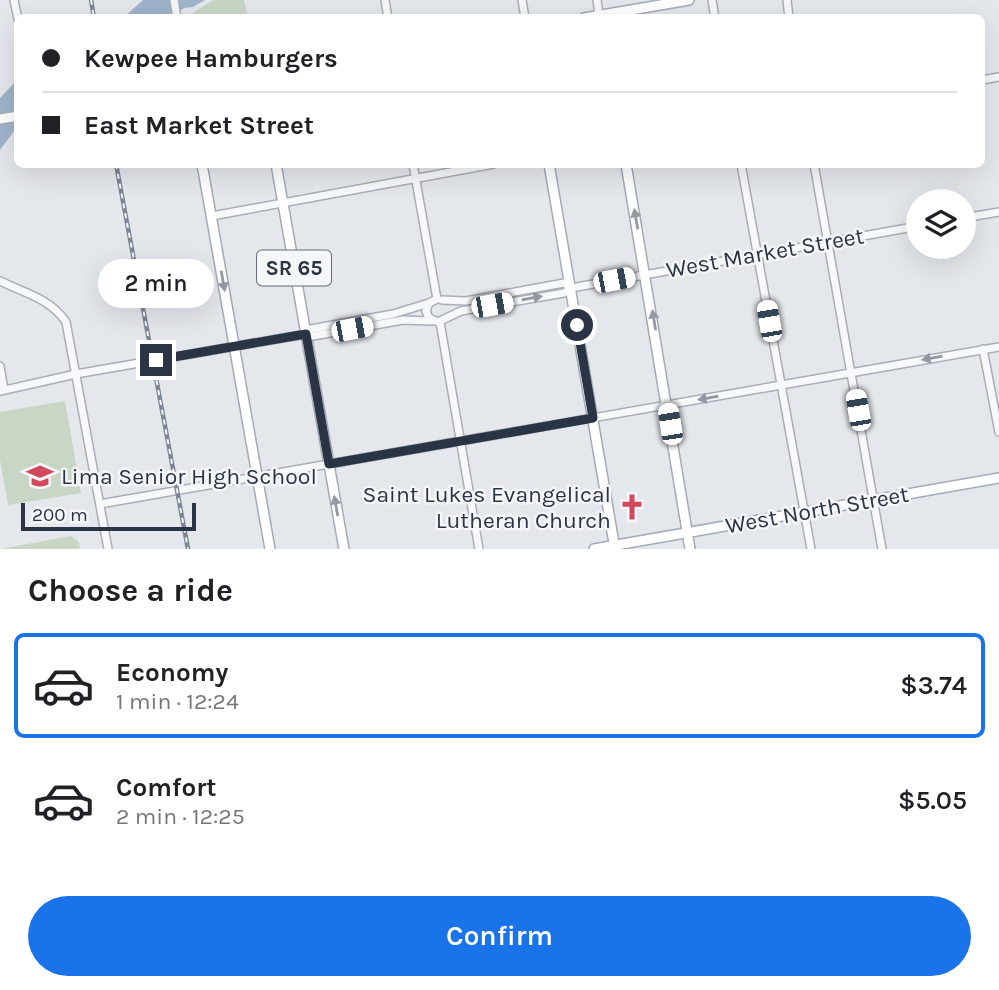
<!DOCTYPE html>
<html lang="en">
<head>
<meta charset="utf-8">
<style>
	body { margin:0; font-family:Karla,sans-serif; background:#f2f2f2; color:#202124; height:100vh; display:flex; flex-direction:column; font-size:26px; white-space:nowrap }
	* { box-sizing:border-box; margin:0 }
	p { font-size:23px; color:#757577 }
	.icon { flex:none; width:38px; height:38px; fill:none; stroke:currentColor; stroke-width:2; stroke-linecap:round; stroke-linejoin:round }
	.map { position:relative; height:549px; overflow:hidden }
	.side { display:flex; flex-direction:column; background:#fff; flex:1 }
	.side>* { flex:none }
	.guide { position:absolute; left:14px; top:14px; width:971px; height:154px; border-radius:10px; box-shadow:0 7px 28px #0002; display:grid; align-content:center; height:154px; padding:0 28px; background:#fff }
	.controls { position:absolute; left:906px; top:189px; display:grid; gap:14px }
	.controls a { display:grid; place-items:center; width:70px; height:70px; border-radius:50%; background:#fff; box-shadow:0 7px 28px #0002; font-size:35px }
	.scale { position:absolute; left:21px; bottom:18px; width:175px; box-sizing:border-box; padding-left:7px; border:4px solid #2b3445; border-top:0; font-size:19px; line-height:24px; white-space:nowrap; color:#2b3445; -webkit-text-stroke:5px #f4f6f9; paint-order:stroke }
	.end { position:absolute; width:32px; height:32px; margin:-16px; border:9px solid #2b3445; background:#fff; box-shadow:0 0 0 4px #fff }
	.from { border-radius:50% }
	.bubble { position:absolute; height:49px; border-radius:24px; background:#fff; box-shadow:0 7px 28px #0002; font-size:23px; font-weight:600; line-height:49px; text-align:center }
	.car { position:absolute; width:21px; height:42px; margin:-21px -10px; border-radius:9px; box-shadow:0 0 5px 2px #0007; background:linear-gradient(#fff 24%,#345 0 40%,#fff 0 76%,#345 0 86%,#fff 0) }
	.guide b { display:flex; align-items:center; gap:24px; height:66px; font-size:26px }
	.guide b+b { border-top:2px solid #e0e0e0 }
	.guide i { width:18px; height:18px; background:#202124 }
	ul { padding:0; list-style:none }
	li { display:flex; align-items:center; gap:21px; height:105px; margin:0 14px 10px; padding:0 14px; border:4px solid transparent; border-radius:10px }
	li div { flex:1 }
	li b { display:block; font-size:26px }
	li em { font-style:normal; font-weight:600 }
	li.active { border-color:#1a73e8 }
	li>.icon { width:63px; height:63px; stroke-width:1.5 }
	h2 { padding:0 28px; font-size:32px; line-height:84px }
	.primary-button { display:flex; gap:14px; margin-top:auto; padding:14px 28px }
	.primary-button a { flex:1; height:80px; border-radius:42px; background:#1a73e8; color:#fff; font-size:28px; font-weight:600; line-height:80px; text-align:center }
	.map>svg:first-child { display:block }
	.green { fill:#c9d6c5 }
	.water { fill:#9fb4cc }
	.lines { fill:none; stroke-linecap:round; stroke-linejoin:round }
	.minor-casing { stroke:#a9aeb7; stroke-width:10 }
	.major-casing { stroke:#a3abb8; stroke-width:12 }
	.minor { stroke:#f7f8fa; stroke-width:7 }
	.major { stroke:#fff; stroke-width:9 }
	.rail-casing { stroke:#7d8696; stroke-width:4.5 }
	.rail { stroke:#f4f6f9; stroke-width:2; stroke-dasharray:5; stroke-linecap:butt }
	.oneway { fill:#959aa2 }
	.oneway2 { fill:#9196a0 }
	.route { stroke:#2b3445; stroke-width:9 }
	.labels { text-anchor:middle; dominant-baseline:central; stroke-width:5; stroke-linejoin:round; paint-order:stroke }
	.shield { fill:#f4f6f9; stroke:#676e7b; stroke-width:2 }
	.shield-label { font-size:21px; font-weight:bold; fill:#2b3445 }
	.street-label { font-size:23px; fill:#2b3445; stroke:#f4f6f9 }
	.poi-label { font-size:23px; fill:#2b3445; stroke:#f4f6f9; text-anchor:start }
</style>
</head>
<body>
<div class="map">
<svg width="999" height="549" viewBox="0 0 999 549">
	<rect width="100%" height="100%" fill="#e4e7ec"/>
	<!-- green -->
	<path class="green" d="M213 0H244L248 17H187Z
		M65 401 81 493 8 505 0 460V412Z
		M71 536 79 542 80 549H0Z"/>
	<!-- water -->
	<path class="water" d="M143 0H205L193 7 184 8 170 17 123 18Z
		M17 80V127L0 150V98Z"/>
	<g class="lines">
		<!-- minor casing -->
		<g class="minor-casing">
			<path id="minor" d="M14 0 18 19
				M174 0 177 18
				M385 0 388 18
				M522 0 525 18
				M597 0 599 15
				M712 0 715 18
				M787 0 789 18
				M982 80 999 77
				M413 164 437 299
				M741 164 811 549
				M814 164 882 549
				M212 216 494 164
				M964 218 999 212
				M0 281C24 293 50 298 66 322L108 549
				M437 299 429 303 426 311 429 318 438 322 461 311 564 293 571 288 919 226
				M442 300 466 301 564 283 571 288
				M440 322 479 549
				M306 334 311 329 393 314 429 303
				M983 349 999 432
				M0 366 4 390
				M0 391 76 374 306 334 313 336 403 320 432 321
				M100 504 999 347"/>
		</g>
		<!-- major casing -->
		<g class="major-casing">
			<path id="major" d="M584 18 689 0
				M0 119 18 116
				M202 164 270 549
				M276 164 344 549
				M549 164 615 549
				M626 164 690 549
				M594 549 999 478"/>
		</g>
		<!-- minor -->
		<use href="#minor" class="minor"/>
		<!-- major -->
		<use href="#major" class="major"/>
		<!-- rail casing -->
		<g class="rail-casing">
			<path id="rail" d="M91 0 94 18
				M116 164 188 549"/>
		</g>
		<!-- rail -->
		<use href="#rail" class="rail"/>
	</g>
	<!-- one-way arrows -->
	<defs><path id="oneway-solid" d="M-6-.8H1V-3.2L6.5 0L1 3.2V.8H-6Z" transform="scale(1.75)"/></defs>
	<g class="oneway">
		<use href="#oneway-solid" transform="translate(636 219) rotate(-100)"/>
		<use href="#oneway-solid" transform="translate(223 281) rotate(80)"/>
		<use href="#oneway-solid" transform="translate(654 320) rotate(-99)"/>
		<use href="#oneway-solid" transform="translate(336 506) rotate(-100)"/>
	</g>
	<g class="oneway2">
		<use href="#oneway-solid" transform="translate(532 298) rotate(-10)"/>
		<use href="#oneway-solid" transform="translate(932 358) rotate(170)"/>
		<use href="#oneway-solid" transform="translate(708 398) rotate(170)"/>
	</g>
	<g class="lines">
		<!-- route -->
		<path class="route" d="M156 360 306 334 329 464 593 418 577 325"/>
	</g>
	<!-- icons -->
	<defs>
		<g id="school-bare" transform="scale(2.1)"><path d="M0-5L7-2L0 1L-7-2ZM-4 1L0 2.5L4 1V4Q0 6-4 4Z" fill="#d1495b" stroke="#f4f6f9" stroke-width="2.5" paint-order="stroke"/></g>
		<g id="church-bare" transform="scale(2.1)"><path d="M-1.2-6h2.4v3.5h3.3v2.4h-3.3V6h-2.4V-.1h-3.3v-2.4h3.3Z" fill="#d1495b" stroke="#f4f6f9" stroke-width="2.5" paint-order="stroke"/></g>
	</defs>
	<g fill-rule="evenodd">
		<use href="#school-bare" x="40" y="476"/>
		<use href="#church-bare" x="632" y="507"/>
	</g>
	<g class="labels">
		<!-- shield labels -->
		<rect class="shield" x="257" y="250.5" width="74" height="35" rx="5"/>
		<g class="shield-label">
			<text x="294" y="268">SR 65</text>
		</g>
		<!-- street labels -->
		<g class="street-label">
			<text transform="translate(765 253) rotate(-10)">West Market Street</text>
			<text transform="translate(817 510) rotate(-10)">West North Street</text>
		</g>
		<!-- poi labels -->
		<g class="poi-label">
			<text x="61" y="476">Lima Senior High School</text>
			<text x="611" y="494" text-anchor="end">Saint Lukes Evangelical<tspan x="611" dy="26">Lutheran Church</tspan></text>
		</g>
	</g>
</svg>
<div class="controls">
<a><svg class="icon" aria-label="layers" viewBox="0 0 24 24"><path d="M12 4l9 5-9 5-9-5zM3 14l9 5 9-5"/></svg></a>
</div>
<div class="scale">200 m</div>
<i class="end from" style="left:577px;top:325px"></i>
<i class="end" style="left:156px;top:360px"></i>
<div class="bubble" style="left:98px;top:259px;width:116px">2 min</div>
<i class="car" style="left:614px;top:280px;rotate:79deg"></i>
<i class="car" style="left:492px;top:305px;rotate:80deg"></i>
<i class="car" style="left:769px;top:321px;rotate:350deg"></i>
<i class="car" style="left:352px;top:329px;rotate:79deg"></i>
<i class="car" style="left:858px;top:410px;rotate:350deg"></i>
<i class="car" style="left:670px;top:424px;rotate:351deg"></i>
<div class="guide">
<b><i class="from"></i>Kewpee Hamburgers</b>
<b><i></i>East Market Street</b>
</div>
</div>
<section class="side">
<h2>Choose a ride</h2>
<ul>
<li class="active"><svg class="icon" aria-label="car" viewBox="0 0 24 24"><path d="M5 17H2v-5l4-1 3-4h7l3 4 3 1v5h-3M9 17h6M6 11h13"/><circle cx="7" cy="17" r="2"/><circle cx="17" cy="17" r="2"/></svg><div><b>Economy</b><p>1 min · 12:24</p></div><em>$3.74</em></li>
<li><svg class="icon" aria-label="car" viewBox="0 0 24 24"><path d="M5 17H2v-5l4-1 3-4h7l3 4 3 1v5h-3M9 17h6M6 11h13"/><circle cx="7" cy="17" r="2"/><circle cx="17" cy="17" r="2"/></svg><div><b>Comfort</b><p>2 min · 12:25</p></div><em>$5.05</em></li>
</ul>
<div class="primary-button"><a>Confirm</a></div>
</section>
</body>
</html>
